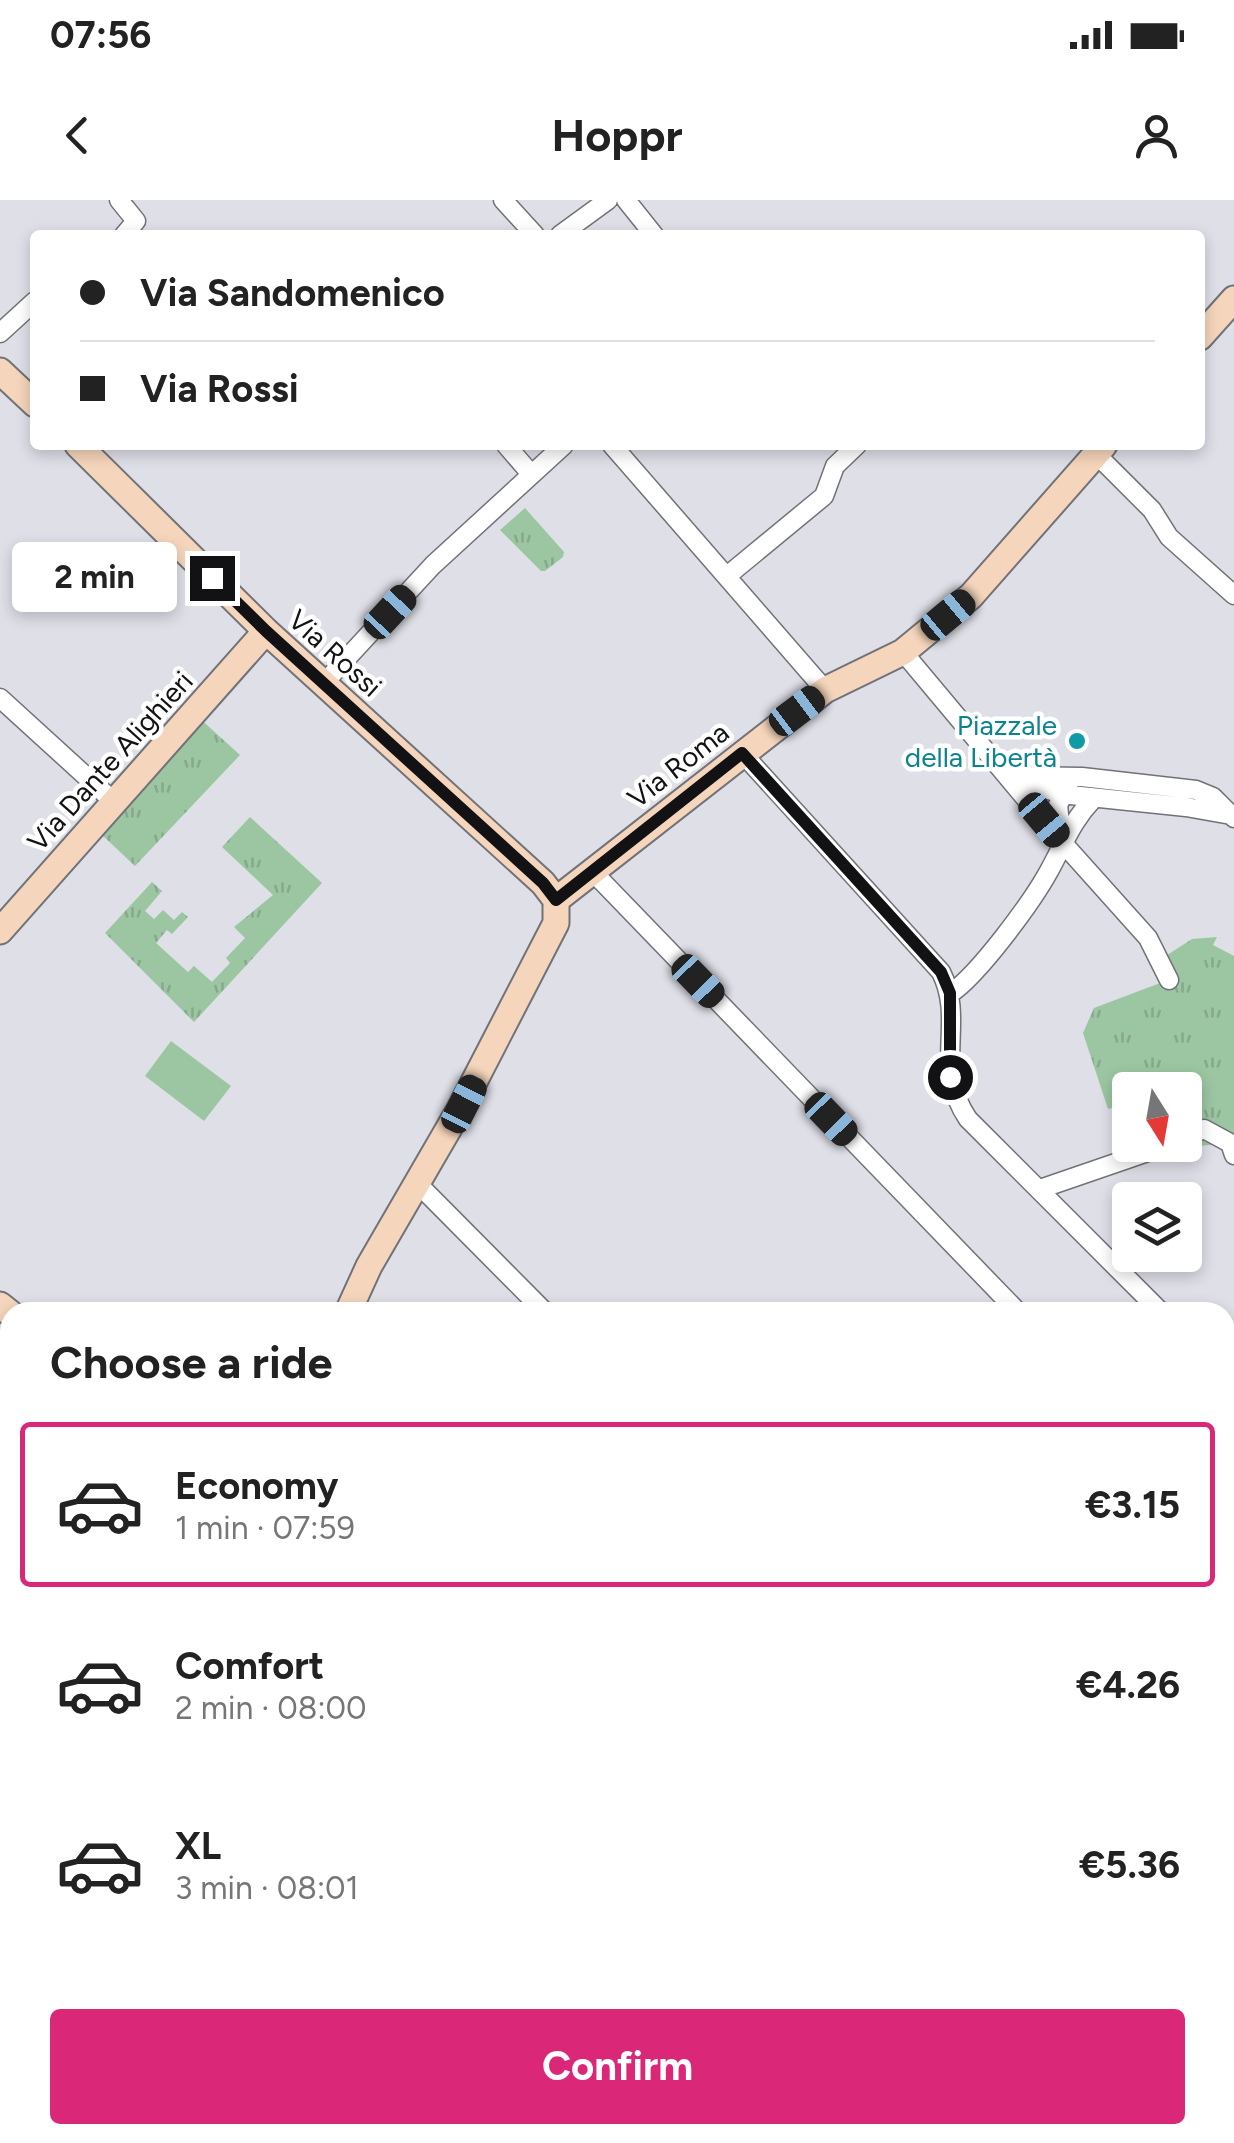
<!DOCTYPE html>
<html lang="en">
<head>
<meta charset="utf-8">
<style>
	body { margin:0; font-family:Figtree,sans-serif; background:#f2f2f2; color:#222; height:100vh; display:flex; flex-direction:column; font-size:38px; white-space:nowrap }
	* { box-sizing:border-box; margin:0 }
	p { font-size:32px; color:#767676 }
	.icon { flex:none; width:55px; height:55px; fill:none; stroke:currentColor; stroke-width:2; stroke-linecap:round; stroke-linejoin:round }
	.map { position:relative; flex:1; overflow:hidden }
	.drawer { position:absolute; left:0px; top:1102px; width:1235px; height:842px; display:flex; flex-direction:column; background:#fff; border-radius:30px 30px 0 0; box-shadow:0 5px 15px #0003 }
	.drawer>* { flex:none }
	.top-card { position:absolute; left:30px; top:30px; width:1175px; height:220px; border-radius:10px; box-shadow:0 5px 15px #0003; display:grid; align-content:center; height:220px; padding:0 50px; background:#fff }
	.needle { width:65px; rotate:169deg }
	.controls { position:absolute; left:1112px; top:872px; display:grid; gap:20px }
	.controls a { display:grid; place-items:center; width:90px; height:90px; border-radius:10px; background:#fff; box-shadow:0 5px 15px #0003; font-size:50px }
	.end { position:absolute; width:45px; height:45px; margin:-22px; border:12px solid #121215; background:#fff; box-shadow:0 0 0 5px #fff }
	.from { border-radius:50% }
	.bubble { position:absolute; height:70px; border-radius:10px; background:#fff; box-shadow:0 5px 15px #0003; font-size:32px; font-weight:700; line-height:70px; text-align:center }
	.car { position:absolute; width:30px; height:60px; margin:-30px -15px; border-radius:12px; box-shadow:0 0 8px 2px #0007; background:linear-gradient(#222 24%,#8ab4d8 0 40%,#222 0 76%,#8ab4d8 0 86%,#222 0) }
	.top-card b { display:flex; align-items:center; gap:35px; height:95px; font-size:38px }
	.top-card b+b { border-top:2px solid #e0e0e0 }
	.top-card i { width:25px; height:25px; background:#222 }
	ul { padding:0; list-style:none }
	li { display:flex; align-items:center; gap:30px; height:165px; margin:0 20px 15px; padding:0 30px; border:5px solid transparent; border-radius:10px }
	li div { flex:1 }
	li b { display:block; font-size:38px }
	li em { font-style:normal; font-weight:700 }
	li.selected { border-color:#db2777 }
	li>.icon { width:90px; height:90px; stroke-width:1.5 }
	h2 { padding:0 50px; font-size:45px; line-height:120px }
	.cta { display:flex; gap:20px; margin-top:auto; padding:20px 50px }
	.cta a { flex:1; height:115px; border-radius:10px; background:#db2777; color:#fff; font-size:40px; font-weight:700; line-height:115px; text-align:center }
	.status { display:flex; justify-content:space-between; align-items:center; height:70px; padding:0 50px; background:#fff; direction:ltr }
	.status svg { height:28px; fill:currentColor }
	header { display:flex; justify-content:space-between; align-items:center; height:130px; padding:0 50px; background:#fff; font-size:45px; font-weight:700 }
	.map>svg:first-child { display:block }
	.grass { fill:url(#grass-tufts) }
	.pitch { fill:#9cc6a1 }
	.lines { fill:none; stroke-linecap:round; stroke-linejoin:round }
	.street-casing { stroke:#717278; stroke-width:21 }
	.secondary-casing { stroke:#717278; stroke-width:29 }
	.street { stroke:#fff; stroke-width:18 }
	.secondary { stroke:#f5d5bb; stroke-width:25 }
	.route { stroke:#121215; stroke-width:12 }
	.culture-dot { fill:#0f9aa8; stroke:#fff; stroke-width:4 }
	.labels { text-anchor:middle; dominant-baseline:central; stroke-width:9; stroke-linejoin:round; paint-order:stroke }
	.street-label { font-size:28px; fill:#121215; stroke:#fff }
	.culture-label { font-size:28px; fill:#0d838f; stroke:#fff; text-anchor:end }
</style>
</head>
<body>
<div class="status"><b>07:56</b><svg viewBox="0 0 49 12"><path d="M0 12V9h3v3zM5 12V6h3v6zM10 12V3h3v9zM15 12V0h3v12zM26 1h20v11H26zM47 4h2v5h-2z"/></svg></div>
<header><svg class="icon" aria-label="back" viewBox="0 0 24 24"><path d="M15 5l-7 7 7 7"/></svg>Hoppr<svg class="icon" aria-label="person" viewBox="0 0 24 24"><circle cx="12" cy="8" r="4"/><path d="M4 21q1-7 8-7t8 7"/></svg></header>
<div class="map">
<svg width="1234" height="1943" viewBox="0 0 1234 1943">
	<defs>
		<pattern id="grass-tufts" width="24" height="20" patternUnits="userSpaceOnUse" patternTransform="scale(2.5)"><rect width="24" height="20" fill="#9cc6a1"/><path d="M3 7l-1-3M5 7V3M7 7l1-3M15 17l-1-3M17 17v-4M19 17l1-3" fill="none" stroke="#85a98a"/></pattern>
	</defs>
	<rect width="100%" height="100%" fill="#dedfe7"/>
	<!-- grass -->
	<path class="grass" d="M525 308 564 352 563 357 545 371H541L500 330Z
		M186 506 240 555 135 666 84 618Z
		M250 617 322 683 194 822 105 733 152 682 162 691 145 711 154 719 163 710 174 720 182 712 188 717 172 734 167 730 156 743 188 772 194 766 212 782 230 763 226 758 245 738 234 727 273 695 222 647Z
		M1217 737 1213 745 1234 756V940L1230 943 1158 950 1154 945H1185V890H1130V914L1124 905 1108 909 1083 833 1094 808 1168 780 1161 759 1192 739Z"/>
	<!-- pitch -->
	<path class="pitch" d="M171 841 231 886 204 921 145 876Z"/>
	<g class="lines">
		<!-- street casing -->
		<g class="street-casing">
			<path id="street" d="M119 0 136 21 124 35
				M503 0 535 35
				M626 0 654 35
				M560 35 608 0
				M0 133 35 101
				M506 245 531 274
				M612 245 825 490
				M1096 254 1152 310 1169 337 1234 395
				M727 376 824 296 835 266 857 245
				M903 452 1062 642 1148 738 1169 780
				M324 483 433 365 564 245
				M0 498 113 601
				M742 553 941 772C966 822 932 866 968 919L1161 1112
				M1007 576 1082 577 1196 590 1213 597 1234 618
				M1021 581 1061 594 1186 607 1231 615
				M1062 641 1058 605 1068 586
				M591 670 1018 1112
				M951 793C979 774 1032 702 1049 671 1065 642 1071 622 1094 598
				M1185 937 1204 929 1230 943 1234 955
				M416 982 545 1112
				M1040 989 1168 945
				M1225 1158 1234 1150
				M1225 1176 1234 1185
				M1225 1327 1234 1336
				M1225 1364 1234 1373
				M0 1431 10 1419
				M1225 1524 1234 1534
				M0 1806 10 1815
				M1225 1930 1234 1939
				M553 1935 555 1943
				M908 1935 916 1943
				M584 1943 609 1935"/>
		</g>
		<!-- secondary casing -->
		<g class="secondary-casing">
			<path id="secondary" d="M1200 137 1234 99
				M0 171 35 204
				M78 245 266 431 543 683 556 700
				M556 700 825 490 903 452 971 396 1104 245
				M0 731 266 431
				M0 1105 10 1113
				M348 1112 369 1066 460 909 556 723V700
				M79 1943 86 1935"/>
		</g>
		<!-- street -->
		<use href="#street" class="street"/>
		<!-- secondary -->
		<use href="#secondary" class="secondary"/>
	</g>
	<g class="lines">
		<!-- route -->
		<path class="route" d="M212 378 266 431 543 683 556 700 742 553 941 772 950 793V877"/>
	</g>
	<!-- markers -->
	<circle class="culture-dot" cx="1077" cy="541" r="10"/>
	<g class="labels">
		<!-- street labels -->
		<g class="street-label">
			<text transform="translate(335 453) rotate(42)">Via Rossi</text>
			<text transform="translate(110 561) rotate(-48)">Via Dante Alighieri</text>
			<text transform="translate(678 565) rotate(-38)">Via Roma</text>
		</g>
		<!-- culture labels -->
		<g class="culture-label">
			<text x="1057" y="525">Piazzale<tspan x="1057" dy="32">della Libertà</tspan></text>
		</g>
	</g>
</svg>
<div class="controls">
<a><svg class="needle" viewBox="-14 -14 28 28"><path d="M0-13l5 13h-10z" fill="#e53935"/><path d="M0 13l5-13h-10z" fill="#767676"/></svg></a>
<a><svg class="icon" aria-label="layers" viewBox="0 0 24 24"><path d="M12 4l9 5-9 5-9-5zM3 14l9 5 9-5"/></svg></a>
</div>
<i class="end from" style="left:950px;top:877px"></i>
<i class="end" style="left:212px;top:378px"></i>
<div class="bubble" style="left:12px;top:342px;width:165px">2 min</div>
<i class="car" style="left:390px;top:412px;rotate:43deg"></i>
<i class="car" style="left:948px;top:415px;rotate:50deg"></i>
<i class="car" style="left:797px;top:511px;rotate:53deg"></i>
<i class="car" style="left:1044px;top:620px;rotate:140deg"></i>
<i class="car" style="left:698px;top:781px;rotate:136deg"></i>
<i class="car" style="left:464px;top:904px;rotate:27deg"></i>
<i class="car" style="left:831px;top:919px;rotate:136deg"></i>
<div class="top-card">
<b><i class="from"></i>Via Sandomenico</b>
<b><i></i>Via Rossi</b>
</div>
<section class="drawer">
<h2>Choose a ride</h2>
<ul>
<li class="selected"><svg class="icon" aria-label="car" viewBox="0 0 24 24"><path d="M5 17H2v-5l4-1 3-4h7l3 4 3 1v5h-3M9 17h6M6 11h13"/><circle cx="7" cy="17" r="2"/><circle cx="17" cy="17" r="2"/></svg><div><b>Economy</b><p>1 min · 07:59</p></div><em>€3.15</em></li>
<li><svg class="icon" aria-label="car" viewBox="0 0 24 24"><path d="M5 17H2v-5l4-1 3-4h7l3 4 3 1v5h-3M9 17h6M6 11h13"/><circle cx="7" cy="17" r="2"/><circle cx="17" cy="17" r="2"/></svg><div><b>Comfort</b><p>2 min · 08:00</p></div><em>€4.26</em></li>
<li><svg class="icon" aria-label="car" viewBox="0 0 24 24"><path d="M5 17H2v-5l4-1 3-4h7l3 4 3 1v5h-3M9 17h6M6 11h13"/><circle cx="7" cy="17" r="2"/><circle cx="17" cy="17" r="2"/></svg><div><b>XL</b><p>3 min · 08:01</p></div><em>€5.36</em></li>
</ul>
<div class="cta"><a>Confirm</a></div>
</section>
</div>
</body>
</html>
